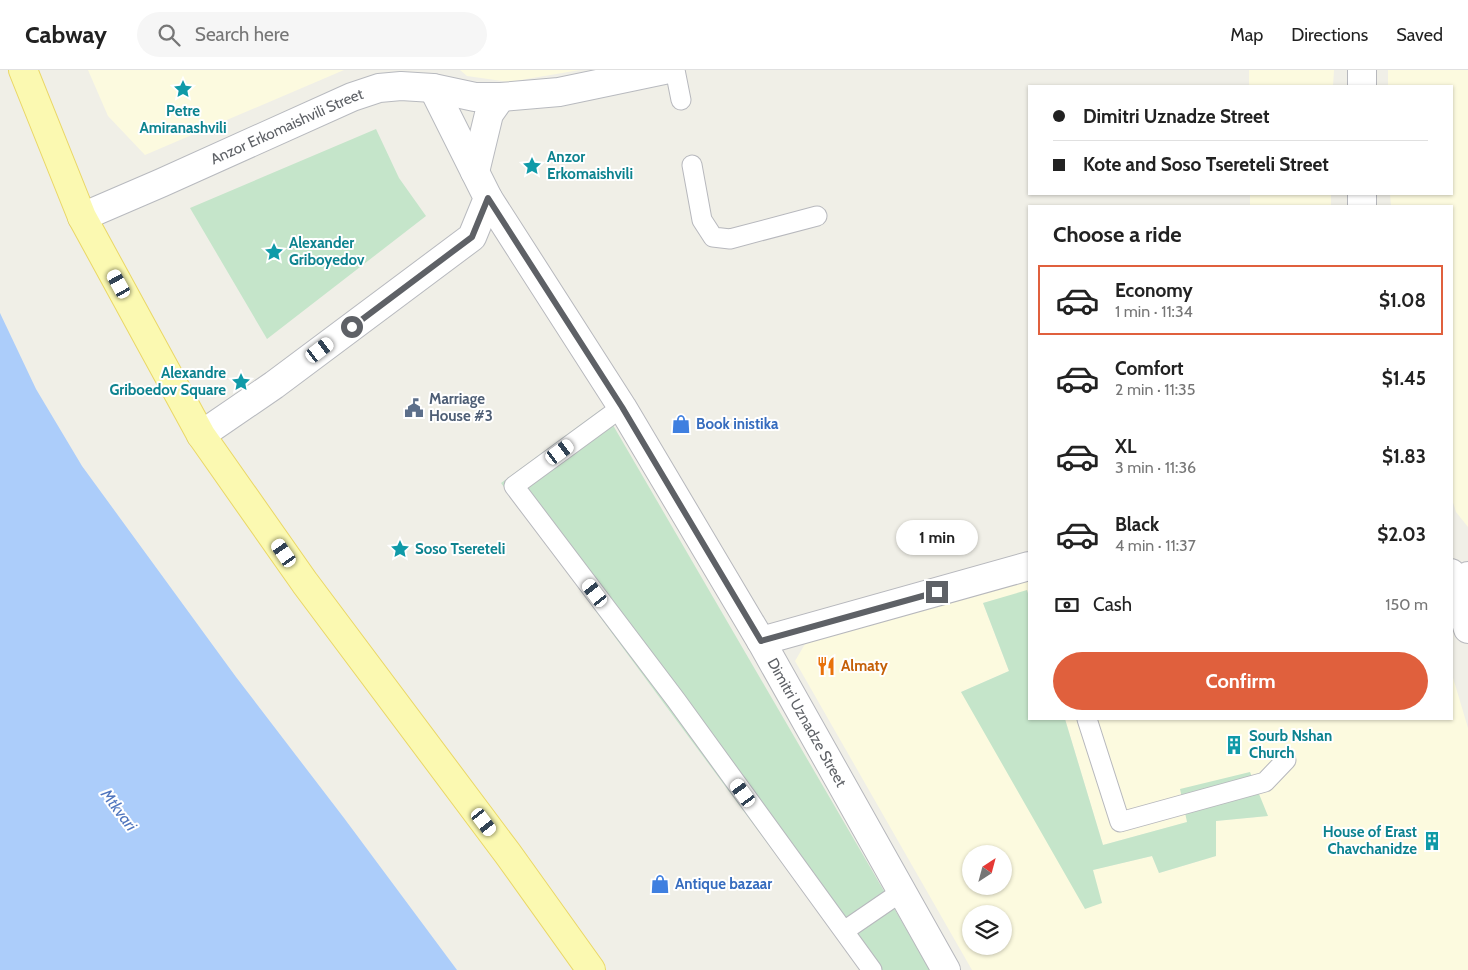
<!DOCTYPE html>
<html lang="en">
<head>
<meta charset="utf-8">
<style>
	body { margin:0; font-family:Cabin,sans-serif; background:#f6f6f6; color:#222; height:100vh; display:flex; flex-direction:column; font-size:19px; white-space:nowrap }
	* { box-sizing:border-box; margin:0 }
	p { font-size:16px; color:#767676 }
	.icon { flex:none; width:28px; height:28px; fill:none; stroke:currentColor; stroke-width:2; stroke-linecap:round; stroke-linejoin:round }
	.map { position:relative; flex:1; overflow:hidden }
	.details { position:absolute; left:1028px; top:135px; width:425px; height:515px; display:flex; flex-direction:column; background:#fff; border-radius:0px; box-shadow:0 1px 4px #0004 }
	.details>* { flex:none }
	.banner { position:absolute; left:1028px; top:15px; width:425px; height:110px; border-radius:0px; box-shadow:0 1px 4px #0004; display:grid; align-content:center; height:110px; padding:0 25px; background:#fff }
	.needle { width:32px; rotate:36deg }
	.fabs { position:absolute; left:962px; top:775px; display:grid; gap:10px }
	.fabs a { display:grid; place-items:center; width:50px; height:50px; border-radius:50%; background:#fff; box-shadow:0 1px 4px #0004; font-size:25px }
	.end { position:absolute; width:22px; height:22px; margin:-11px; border:6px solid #5e6166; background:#fff; box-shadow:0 0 0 2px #fff }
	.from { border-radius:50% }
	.bubble { position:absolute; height:35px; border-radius:18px; background:#fff; box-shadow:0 1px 4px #0004; font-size:16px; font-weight:700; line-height:35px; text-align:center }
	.car { position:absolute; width:15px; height:30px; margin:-15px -8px; border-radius:6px; box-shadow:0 0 4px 1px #0007; background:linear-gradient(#fff 24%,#345 0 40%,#fff 0 76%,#345 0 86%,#fff 0) }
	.banner b { display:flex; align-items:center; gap:18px; height:48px; font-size:19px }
	.banner b+b { border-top:1px solid #e0e0e0 }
	.banner i { width:12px; height:12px; background:#222 }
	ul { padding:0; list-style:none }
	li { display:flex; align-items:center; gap:15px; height:70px; margin:0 10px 8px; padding:0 15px; border:2px solid transparent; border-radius:0px }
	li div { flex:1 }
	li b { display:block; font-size:19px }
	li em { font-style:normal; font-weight:700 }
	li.active { border-color:#e0603d }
	li>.icon { width:45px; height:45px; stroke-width:1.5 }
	h2 { padding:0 25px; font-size:22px; line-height:60px }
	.pay { display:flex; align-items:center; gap:12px; height:55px; padding:0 25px; font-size:19px }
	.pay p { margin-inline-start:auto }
	.cta { display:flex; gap:10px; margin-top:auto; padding:10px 25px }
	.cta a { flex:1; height:58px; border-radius:30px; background:#e0603d; color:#fff; font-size:20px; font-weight:700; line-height:58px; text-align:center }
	header { display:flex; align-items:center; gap:30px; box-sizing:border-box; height:70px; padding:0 25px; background:#fff; border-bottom:1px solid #e0e0e0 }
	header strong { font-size:24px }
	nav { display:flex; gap:28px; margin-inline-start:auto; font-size:18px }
	.search { width:350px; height:45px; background:#f6f6f6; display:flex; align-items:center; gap:12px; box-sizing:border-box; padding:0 18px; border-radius:28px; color:#767676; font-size:19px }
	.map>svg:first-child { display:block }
	.commercial { fill:#fcfadf; fill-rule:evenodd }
	.green { fill:#c5e5ca }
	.water { fill:#accdfa }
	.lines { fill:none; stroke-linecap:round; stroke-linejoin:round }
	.service-casing { stroke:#b7b8bd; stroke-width:21 }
	.pedestrian-casing { stroke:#b7b8bd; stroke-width:30 }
	.minor-casing { stroke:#b7b8bd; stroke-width:30 }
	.secondary-casing { stroke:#b8babf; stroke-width:30 }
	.primary-casing { stroke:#ead766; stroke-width:30 }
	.service { stroke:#fff; stroke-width:19 }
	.pedestrian { stroke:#fff; stroke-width:28 }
	.minor { stroke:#fff; stroke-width:28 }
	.secondary { stroke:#fff; stroke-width:28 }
	.primary { stroke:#fbf9b1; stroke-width:28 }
	.route { stroke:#5e6166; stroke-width:6 }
	.labels { text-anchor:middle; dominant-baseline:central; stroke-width:4; stroke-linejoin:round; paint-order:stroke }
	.culture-label { font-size:15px; font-weight:bold; fill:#0d838f; stroke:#fff; text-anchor:start }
	.street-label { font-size:15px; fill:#5e6166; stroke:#fff }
	.service-label { font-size:15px; font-weight:bold; fill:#4e5e75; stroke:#fff; text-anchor:start }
	.shop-label { font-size:15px; font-weight:bold; fill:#366cbe; stroke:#fff; text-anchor:start }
	.food-label { font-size:15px; font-weight:bold; fill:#c56008; stroke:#fff; text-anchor:start }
	.water-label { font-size:16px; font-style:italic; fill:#4f75be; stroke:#fff }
</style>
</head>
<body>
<header>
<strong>Cabway</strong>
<div class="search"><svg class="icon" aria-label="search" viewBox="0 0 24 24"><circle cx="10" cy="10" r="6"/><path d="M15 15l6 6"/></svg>Search here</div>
<nav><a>Map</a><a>Directions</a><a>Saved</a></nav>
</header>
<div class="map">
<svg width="1468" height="900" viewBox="0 0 1468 900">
	<rect width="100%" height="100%" fill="#f0efe7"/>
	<!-- commercial -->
	<path class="commercial" d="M88 0H344L145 85 108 46Z
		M460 0H580L509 12 467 6Z
		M1249 0H1334L1333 16H1249Z
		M1388 0H1468V457L1456 442 1451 426V136H1391L1390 124H1451V16H1388Z
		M1250 124H1331V136H1250Z
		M1029 508V527L1027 521 983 533 1009 601 961 622 1092 800 1152 786 1159 803 1216 786 1215 751 1267 746 1188 752 1103 775 1065 649H1451V601L1468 658V900H972L795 591 805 574 971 523ZM971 784H1004V816H971ZM971 844H1004V876H971Z"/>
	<!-- green -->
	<path class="green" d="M376 59 399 108 426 146 267 269 190 138Z
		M603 338 930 900H861L501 413Z
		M1027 520 1029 527V649H1065L1103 775 1187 752 1180 719 1250 702 1268 746 1216 751V786L1159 803 1152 786 1093 800 1102 833 1085 839 961 622 1009 601 983 533Z"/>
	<!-- water -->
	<path class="water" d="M0 243 36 319 82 396 236 607 344 748 457 900H0Z"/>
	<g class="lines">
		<!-- service casing -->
		<g class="service-casing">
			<path id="service" d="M675 0 681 30
				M692 95 702 150 713 167 730 169 817 146
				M622 337 514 416 676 630 872 900
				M1087 649 1120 752 1265 712 1286 690
				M844 861 901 822"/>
		</g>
		<!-- pedestrian casing -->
		<g class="pedestrian-casing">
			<path id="pedestrian" d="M1362 0V16
				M1362 124V136
				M1451 503 1468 559"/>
		</g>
		<!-- minor casing -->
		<g class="minor-casing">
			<g id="minor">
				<path id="s1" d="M488 128 622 337 761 571 946 900"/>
				<path d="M1455 514 1468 506"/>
				<path d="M761 571 1029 496"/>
			</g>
		</g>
		<!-- secondary casing -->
		<g class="secondary-casing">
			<g id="secondary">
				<path d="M475 102 489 44 501 27"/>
				<path id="s2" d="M82 147 161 113 352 27 379 18 401 16 433 18 475 27H501L559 22 664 0"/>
				<path d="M201 365 274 315 472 167 488 128 433 18"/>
			</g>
		</g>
		<!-- primary casing -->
		<g class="primary-casing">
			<path id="primary" d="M23 0 82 147 201 365 305 513 508 784 591 900"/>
		</g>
		<!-- service -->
		<use href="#service" class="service"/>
		<!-- pedestrian -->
		<use href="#pedestrian" class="pedestrian"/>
		<!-- minor -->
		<use href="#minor" class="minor"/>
		<!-- secondary -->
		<use href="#secondary" class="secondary"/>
		<!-- primary -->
		<use href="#primary" class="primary"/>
	</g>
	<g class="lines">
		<!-- route -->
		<path class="route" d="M352 257 472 167 488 128 622 337 761 571 937 522"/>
	</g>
	<!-- icons -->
	<defs>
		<g id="sight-bare" transform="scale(1.5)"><path d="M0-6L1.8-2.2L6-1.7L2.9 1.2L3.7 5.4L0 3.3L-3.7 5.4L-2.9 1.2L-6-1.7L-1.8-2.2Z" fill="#0f9aa8" stroke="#fff" stroke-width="2.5" paint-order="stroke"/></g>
		<g id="civic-bare" transform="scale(1.5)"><path d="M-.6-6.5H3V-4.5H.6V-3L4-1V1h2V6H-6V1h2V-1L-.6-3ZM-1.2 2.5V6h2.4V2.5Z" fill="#5c6f8a" stroke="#fff" stroke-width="2.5" paint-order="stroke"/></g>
		<g id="shop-bare" transform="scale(1.5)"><path d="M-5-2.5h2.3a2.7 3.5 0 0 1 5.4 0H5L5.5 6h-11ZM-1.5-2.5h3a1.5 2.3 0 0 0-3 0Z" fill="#3f7fe0" stroke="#fff" stroke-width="2.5" paint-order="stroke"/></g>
		<g id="restaurant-bare" transform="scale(1.5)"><path d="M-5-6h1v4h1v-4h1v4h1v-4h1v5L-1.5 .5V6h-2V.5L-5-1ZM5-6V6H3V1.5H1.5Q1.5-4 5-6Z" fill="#e8710a" stroke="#fff" stroke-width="2.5" paint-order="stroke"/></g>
		<g id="building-bare" transform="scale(1.5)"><path d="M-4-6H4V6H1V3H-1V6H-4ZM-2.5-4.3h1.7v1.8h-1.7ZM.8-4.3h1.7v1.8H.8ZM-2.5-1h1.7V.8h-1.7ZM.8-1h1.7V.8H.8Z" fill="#0f9aa8" stroke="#fff" stroke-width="2.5" paint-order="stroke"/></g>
	</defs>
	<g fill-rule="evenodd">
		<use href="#sight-bare" x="183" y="19"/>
		<use href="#sight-bare" x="532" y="96"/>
		<use href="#sight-bare" x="274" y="182"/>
		<use href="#sight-bare" x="241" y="312"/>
		<use href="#civic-bare" x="414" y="338"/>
		<use href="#shop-bare" x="681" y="354"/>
		<use href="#sight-bare" x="400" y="479"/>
		<use href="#restaurant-bare" x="826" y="596"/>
		<use href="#building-bare" x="1234" y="675"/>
		<use href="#building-bare" x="1432" y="771"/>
		<use href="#shop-bare" x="660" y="814"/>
	</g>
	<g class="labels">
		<!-- culture labels -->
		<g class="culture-label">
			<text x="183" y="41" text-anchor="middle">Petre<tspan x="183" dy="17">Amiranashvili</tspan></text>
			<text x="547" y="87">Anzor<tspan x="547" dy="17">Erkomaishvili</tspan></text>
			<text x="289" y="173">Alexander<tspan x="289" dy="17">Griboyedov</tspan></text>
			<text x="226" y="303" text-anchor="end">Alexandre<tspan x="226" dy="17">Griboedov Square</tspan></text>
			<text x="415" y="479">Soso Tsereteli</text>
			<text x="1249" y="666">Sourb Nshan<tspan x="1249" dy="17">Church</tspan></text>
			<text x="1417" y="762" text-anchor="end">House of Erast<tspan x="1417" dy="17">Chavchanidze</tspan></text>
		</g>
		<!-- street labels -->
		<g class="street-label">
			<text stroke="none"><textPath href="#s2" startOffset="224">Anzor Erkomaishvili Street</textPath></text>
			<text stroke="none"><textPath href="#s1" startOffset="614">Dimitri Uznadze Street</textPath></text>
		</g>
		<!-- service labels -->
		<g class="service-label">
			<text x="429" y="329">Marriage<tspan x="429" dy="17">House #3</tspan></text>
		</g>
		<!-- shop labels -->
		<g class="shop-label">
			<text x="696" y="354">Book inistika</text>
			<text x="675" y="814">Antique bazaar</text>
		</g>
		<!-- food labels -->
		<g class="food-label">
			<text x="841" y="596">Almaty</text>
		</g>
		<!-- water labels -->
		<g class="water-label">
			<text transform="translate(119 740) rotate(53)">Mtkvari</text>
		</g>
	</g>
</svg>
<div class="fabs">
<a><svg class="needle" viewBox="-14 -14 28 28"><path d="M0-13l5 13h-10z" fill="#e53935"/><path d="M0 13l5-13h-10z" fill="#767676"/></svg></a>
<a><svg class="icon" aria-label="layers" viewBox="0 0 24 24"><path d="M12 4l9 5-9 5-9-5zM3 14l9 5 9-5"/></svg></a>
</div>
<i class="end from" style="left:352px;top:257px"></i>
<i class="end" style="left:937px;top:522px"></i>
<div class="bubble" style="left:896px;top:450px;width:82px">1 min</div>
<i class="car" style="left:119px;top:214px;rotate:331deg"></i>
<i class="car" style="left:320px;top:280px;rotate:53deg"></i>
<i class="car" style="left:560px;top:382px;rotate:54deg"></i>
<i class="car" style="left:284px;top:483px;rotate:325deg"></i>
<i class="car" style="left:595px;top:523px;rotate:323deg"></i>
<i class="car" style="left:743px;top:723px;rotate:324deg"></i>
<i class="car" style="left:484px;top:752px;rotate:143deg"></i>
<div class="banner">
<b><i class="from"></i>Dimitri Uznadze Street</b>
<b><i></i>Kote and Soso Tsereteli Street</b>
</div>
<section class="details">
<h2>Choose a ride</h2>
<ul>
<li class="active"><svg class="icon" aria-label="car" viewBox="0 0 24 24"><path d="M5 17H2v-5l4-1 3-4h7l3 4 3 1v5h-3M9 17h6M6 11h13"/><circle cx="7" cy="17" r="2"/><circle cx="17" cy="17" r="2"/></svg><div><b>Economy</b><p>1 min · 11:34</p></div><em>$1.08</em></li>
<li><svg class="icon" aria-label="car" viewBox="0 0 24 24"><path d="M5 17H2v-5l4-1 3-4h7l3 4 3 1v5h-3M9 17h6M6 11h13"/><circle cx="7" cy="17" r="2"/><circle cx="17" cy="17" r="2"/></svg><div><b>Comfort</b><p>2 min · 11:35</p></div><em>$1.45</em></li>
<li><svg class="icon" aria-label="car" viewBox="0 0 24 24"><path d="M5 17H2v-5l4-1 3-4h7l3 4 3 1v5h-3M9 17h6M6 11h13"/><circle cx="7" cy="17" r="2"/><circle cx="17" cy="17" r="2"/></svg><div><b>XL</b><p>3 min · 11:36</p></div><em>$1.83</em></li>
<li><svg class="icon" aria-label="car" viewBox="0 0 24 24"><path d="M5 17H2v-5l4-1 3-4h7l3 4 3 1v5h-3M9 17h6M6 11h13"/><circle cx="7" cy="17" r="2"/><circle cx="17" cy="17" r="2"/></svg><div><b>Black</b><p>4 min · 11:37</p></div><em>$2.03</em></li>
</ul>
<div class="pay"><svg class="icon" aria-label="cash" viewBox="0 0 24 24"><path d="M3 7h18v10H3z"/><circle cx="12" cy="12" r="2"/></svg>Cash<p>150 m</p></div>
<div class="cta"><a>Confirm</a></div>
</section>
</div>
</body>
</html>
